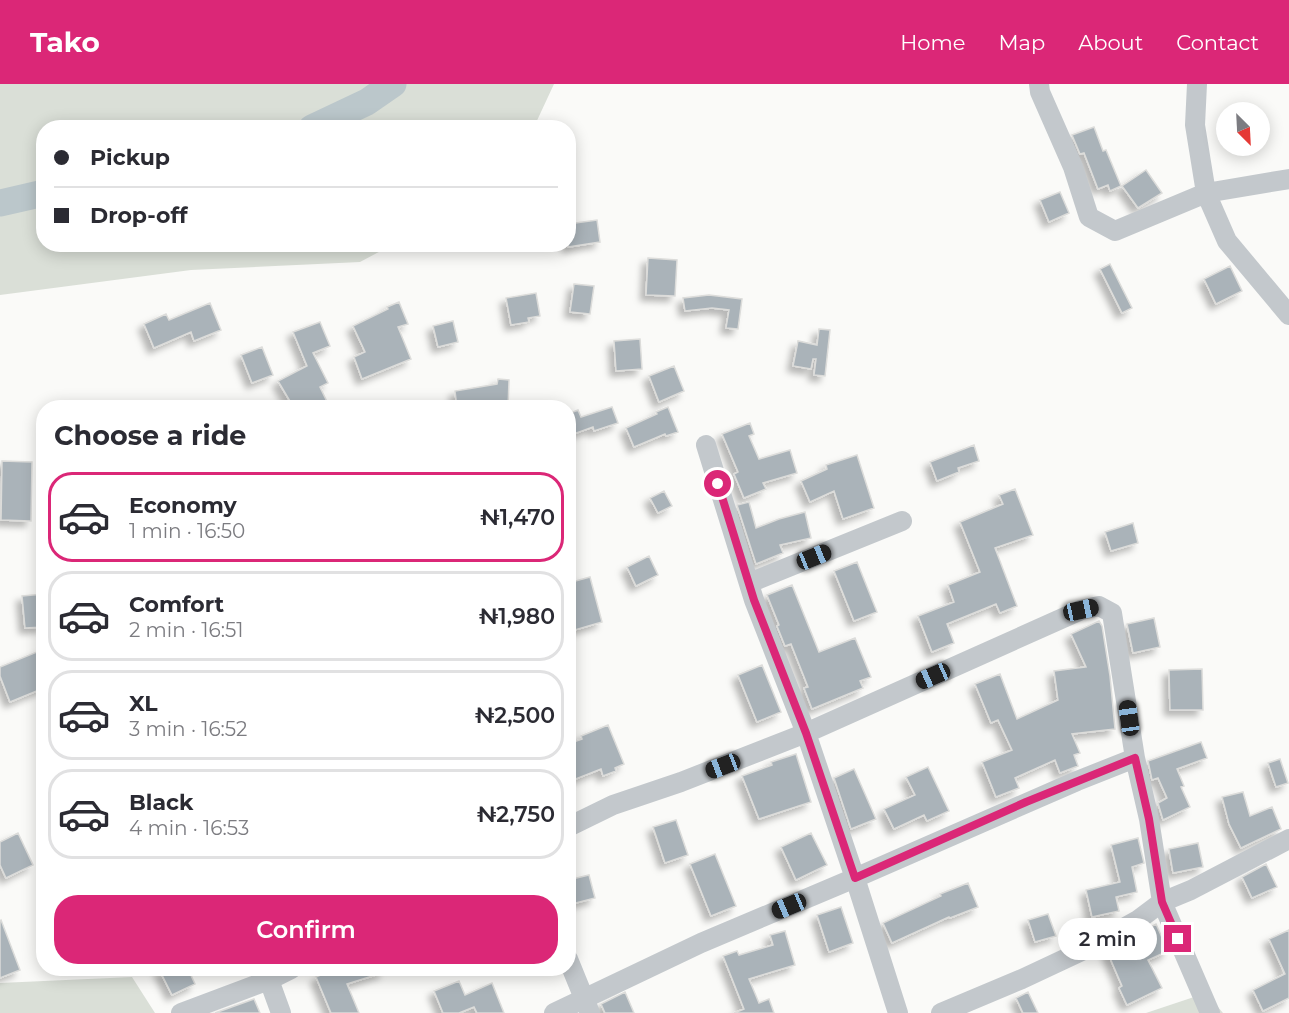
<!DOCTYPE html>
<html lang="en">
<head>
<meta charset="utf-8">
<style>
	body { margin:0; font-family:Montserrat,sans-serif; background:#f7f7f7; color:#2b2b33; height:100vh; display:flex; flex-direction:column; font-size:22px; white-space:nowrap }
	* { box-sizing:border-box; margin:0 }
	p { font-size:20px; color:#7c7c81 }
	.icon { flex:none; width:33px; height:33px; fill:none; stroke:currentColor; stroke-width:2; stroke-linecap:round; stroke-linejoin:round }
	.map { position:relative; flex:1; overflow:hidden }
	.side { position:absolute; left:36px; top:316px; width:540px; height:576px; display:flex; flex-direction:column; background:#fff; border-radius:24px; box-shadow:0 3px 15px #0003 }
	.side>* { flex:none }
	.banner { position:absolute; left:36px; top:36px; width:540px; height:132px; border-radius:24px; box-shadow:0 3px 15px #0003; display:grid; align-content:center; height:132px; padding:0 18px; background:#fff }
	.needle { width:39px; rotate:156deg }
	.fabs { position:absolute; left:1216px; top:18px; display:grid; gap:12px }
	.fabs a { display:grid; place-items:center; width:54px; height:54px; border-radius:50%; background:#fff; box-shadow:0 3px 15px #0003; font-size:30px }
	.end { position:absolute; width:27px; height:27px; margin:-14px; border:8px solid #db2777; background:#fff; box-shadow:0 0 0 3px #fff }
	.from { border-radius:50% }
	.bubble { position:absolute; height:42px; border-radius:21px; background:#fff; box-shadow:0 3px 15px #0003; font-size:20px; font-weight:600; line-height:42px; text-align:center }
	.car { position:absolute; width:18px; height:36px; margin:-18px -9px; border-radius:8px; box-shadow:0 0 4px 2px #0007; background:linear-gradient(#222 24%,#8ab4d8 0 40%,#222 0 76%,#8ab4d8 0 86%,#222 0) }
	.banner b { display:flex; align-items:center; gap:21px; height:57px; font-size:22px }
	.banner b+b { border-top:2px solid #e1e1e2 }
	.banner i { width:15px; height:15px; background:#2b2b33 }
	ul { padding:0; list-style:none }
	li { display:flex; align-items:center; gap:18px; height:90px; margin:0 12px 9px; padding:0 6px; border:3px solid #e1e1e2; border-radius:24px }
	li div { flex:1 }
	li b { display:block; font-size:22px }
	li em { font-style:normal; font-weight:600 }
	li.on { border-color:#db2777 }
	li>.icon { width:54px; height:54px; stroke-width:1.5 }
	h2 { padding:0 18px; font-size:27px; line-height:72px }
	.primary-button { display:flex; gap:12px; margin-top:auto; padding:12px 18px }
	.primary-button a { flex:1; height:69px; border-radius:24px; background:#db2777; color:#fff; font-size:24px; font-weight:600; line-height:69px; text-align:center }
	header { display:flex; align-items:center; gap:36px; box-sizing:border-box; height:84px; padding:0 30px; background:#db2777; color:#fff }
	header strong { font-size:28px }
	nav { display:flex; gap:33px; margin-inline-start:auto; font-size:21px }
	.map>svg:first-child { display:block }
	.green { fill:#dadfd7 }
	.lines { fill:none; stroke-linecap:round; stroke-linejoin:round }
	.river { stroke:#bbc7cb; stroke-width:27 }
	.building { fill:#aab3b9; stroke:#dcdcda; stroke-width:1.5; filter:url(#shadow) }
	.minor { stroke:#c3c8cc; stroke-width:20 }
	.route { stroke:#db2777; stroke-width:8 }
</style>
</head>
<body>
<header>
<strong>Tako</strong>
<nav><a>Home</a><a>Map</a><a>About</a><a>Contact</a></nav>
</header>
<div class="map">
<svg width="1289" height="929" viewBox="0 0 1289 929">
	<defs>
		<filter id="shadow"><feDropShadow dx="-5.5" dy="5.5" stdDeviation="3" flood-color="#0004"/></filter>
	</defs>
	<rect width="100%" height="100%" fill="#fafaf8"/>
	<!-- green -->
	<path class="green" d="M0 0H554L534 43 44 44V160L392 161 360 178 191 186 0 211Z
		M132 893 155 929H0V899Z
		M1206 909 1223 929H1146Z"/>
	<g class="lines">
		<!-- river -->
		<path class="river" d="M312 44 367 18 393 0
			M0 119 44 109"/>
	</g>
	<!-- building -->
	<path class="building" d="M1094 43 1103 67 1106 66 1121 102 1110 107 1108 101 1098 105 1084 69 1080 70 1072 51Z
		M1146 86 1162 109 1138 124 1122 102Z
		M1060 108 1069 129 1049 138 1040 116Z
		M597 136 600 158 568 163V140Z
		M648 174 677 176 675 212 646 211Z
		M1110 180 1132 224 1122 229 1100 185Z
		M1230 182 1242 207 1216 220 1204 195Z
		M574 200 594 202 590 230 570 228Z
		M536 209 540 232 528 234 529 238 511 241 506 214Z
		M709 211 742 215 738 245 726 244 729 226 712 224 685 227 683 214Z
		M399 218 408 240 398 243 411 275 362 295 354 273 365 268 353 242 388 225 387 223Z
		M210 219 221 246 194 257 191 248 154 264 144 240 166 230 169 236Z
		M453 237 458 258 438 263 433 242Z
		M320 238 330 262 313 269 328 299 320 303 330 324H294L278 297 307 282 293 248Z
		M819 245 830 246 825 292 814 291 816 275H813L811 285 793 282 798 257 817 261Z
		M640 255 642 285 616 287 614 257Z
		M262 263 273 291 252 299 241 271Z
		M674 282 684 307 659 318 649 292Z
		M498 295 509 296 508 324H457L455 307 497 300Z
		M612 323 618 339 594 347 593 343 568 352V330L578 326 581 333Z
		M668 323 678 348 666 352 665 350 634 363 626 344 657 330 656 328Z
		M750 339 754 350 749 352 759 375 790 366 797 389 763 399 766 405 744 414 734 390 738 388 722 350Z
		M974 361 979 377 958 384 959 388 937 397 930 378Z
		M857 371 874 424 843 435 834 407 810 418 801 397 827 385 826 381Z
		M2 377 32 378 31 437 1 436Z
		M1015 405 1033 451 995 464 1017 522 1000 529 996 520 947 540 954 559 932 568 918 532 954 518 948 501 980 488 960 438 1003 420 999 411Z
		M664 407 672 422 658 429 650 414Z
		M749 418 756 444 779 435 805 428 811 454 780 461 783 469 756 480 737 421Z
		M1133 439 1138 459 1111 467 1105 448Z
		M649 472 658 491 636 502 627 483Z
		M857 478 877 528 854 537 834 487Z
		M590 493 602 538 568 548V499Z
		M792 501 819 568 855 554 871 593 860 597 863 604 812 625 804 604 808 603 791 560 785 562 777 542 779 541 767 511Z
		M44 510V543L25 544 22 512Z
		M1154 534 1160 563 1133 569 1127 540Z
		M1099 537 1102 542 1110 592 1115 645 1072 650 1080 669 1074 671 1078 682 1060 689 1055 676 1015 694 1019 704 996 713 982 678 1012 666 998 636 991 639 975 600 1000 590 1017 635 1058 616 1054 587 1086 583 1071 550Z
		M44 565V604L10 618 0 592V583Z
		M762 581 781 628 757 638 738 591Z
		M1202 585 1203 626H1170L1169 586Z
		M608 641 624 680 615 684 616 687 603 692 601 685 568 698V660L582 655 581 652Z
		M1201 658 1207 674 1177 685 1184 702 1181 703 1190 723 1163 736 1158 719 1167 714 1158 694 1152 696 1148 677Z
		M796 670 811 718 759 735 742 692 772 681 771 678Z
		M1280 675 1288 699 1276 703 1268 679Z
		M928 683 949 727 927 737 924 731 894 745 884 725 915 711 906 693Z
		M854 685 876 735 851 745 834 694Z
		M1243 708 1250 732 1272 723 1281 745 1241 764 1229 740 1222 713Z
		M676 736 688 771 665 779 653 743Z
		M18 749 33 781 6 794 0 781V758Z
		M811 749 827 781 796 796 781 763Z
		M1138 754 1144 779 1132 783 1137 808 1116 813 1119 827 1092 833 1086 806 1120 798 1111 761Z
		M1198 759 1203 783 1173 789 1169 765Z
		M715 770 736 822 711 832 690 780Z
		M1266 780 1277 803 1252 814 1242 793Z
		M589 791 595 814 568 821V796Z
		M968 799 978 823 950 834 949 833 892 859 883 839 941 812 940 810Z
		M841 823 853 859 829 868 817 831Z
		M1048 830 1056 852 1035 858 1028 836Z
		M1 836 20 886 0 894V837Z
		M1156 840 1168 867 1148 876 1162 904 1127 921 1119 904 1122 902 1107 867Z
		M1289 846V914L1263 927 1253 906 1285 890 1269 855Z
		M785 847 795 881 749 895 759 919 769 915 774 929H734L744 925 723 872 737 867 739 871 773 861 770 851Z
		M159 885H188L195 900 172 911Z
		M334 885H384L385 888 347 900 359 929H331L316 893Z
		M459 897 465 911 492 899 504 929H477L474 923 459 929H443L434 907Z
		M625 908 634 929H605L601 920Z
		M1028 908 1038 929H1023L1016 914Z
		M254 915 260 929H215Z"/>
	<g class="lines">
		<!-- minor -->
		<path class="minor" d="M1039 0 1040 8 1073 83 1089 133 1115 147 1206 109 1289 95
			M1197 0 1195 41 1206 109 1227 157 1289 231
			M706 361 754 516 806 649 855 794 898 929
			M749 499 902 437
			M568 743 613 721 681 698 806 649 1081 526 1099 522 1112 529 1135 674 1149 735 1162 818 1210 929
			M568 875 590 929
			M269 896 281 929
			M181 929 269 896 291 885
			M554 929 701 859 855 794 1077 697 1135 674
			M941 929 1022 895 1086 865 1138 836 1162 818 1191 806 1289 755"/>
	</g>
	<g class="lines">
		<!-- route -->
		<path class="route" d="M718 400 754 516 806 649 855 794 1026 718 1135 674 1149 735 1162 818 1178 855"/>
	</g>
</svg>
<div class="fabs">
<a><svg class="needle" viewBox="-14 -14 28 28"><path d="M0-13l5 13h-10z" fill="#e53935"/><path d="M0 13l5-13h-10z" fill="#7c7c81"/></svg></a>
</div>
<i class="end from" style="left:718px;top:400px"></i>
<i class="end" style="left:1178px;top:855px"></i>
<div class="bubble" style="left:1058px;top:834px;width:99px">2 min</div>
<i class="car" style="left:814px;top:473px;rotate:68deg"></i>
<i class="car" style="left:1081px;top:526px;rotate:78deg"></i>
<i class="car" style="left:933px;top:592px;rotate:246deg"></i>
<i class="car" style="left:1129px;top:634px;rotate:352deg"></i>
<i class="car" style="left:723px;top:682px;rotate:249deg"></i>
<i class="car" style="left:789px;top:822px;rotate:247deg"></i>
<div class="banner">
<b><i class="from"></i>Pickup</b>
<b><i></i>Drop-off</b>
</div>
<section class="side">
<h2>Choose a ride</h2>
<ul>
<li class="on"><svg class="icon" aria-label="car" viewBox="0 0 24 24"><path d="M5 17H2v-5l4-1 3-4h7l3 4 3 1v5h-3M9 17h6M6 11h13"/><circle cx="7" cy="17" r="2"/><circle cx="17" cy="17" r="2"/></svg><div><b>Economy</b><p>1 min · 16:50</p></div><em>₦1,470</em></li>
<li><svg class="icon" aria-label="car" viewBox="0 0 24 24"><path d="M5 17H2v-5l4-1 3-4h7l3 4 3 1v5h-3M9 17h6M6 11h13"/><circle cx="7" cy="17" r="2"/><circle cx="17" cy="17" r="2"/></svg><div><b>Comfort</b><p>2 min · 16:51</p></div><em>₦1,980</em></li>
<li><svg class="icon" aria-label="car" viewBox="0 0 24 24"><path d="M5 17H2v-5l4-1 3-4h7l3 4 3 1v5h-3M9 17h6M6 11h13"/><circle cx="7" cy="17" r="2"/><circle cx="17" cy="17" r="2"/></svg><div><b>XL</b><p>3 min · 16:52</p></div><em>₦2,500</em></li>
<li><svg class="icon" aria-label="car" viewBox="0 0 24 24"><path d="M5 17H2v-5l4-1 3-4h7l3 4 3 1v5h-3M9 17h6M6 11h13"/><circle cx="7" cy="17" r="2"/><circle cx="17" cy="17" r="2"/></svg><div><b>Black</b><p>4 min · 16:53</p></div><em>₦2,750</em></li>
</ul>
<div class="primary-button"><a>Confirm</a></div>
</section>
</div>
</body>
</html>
